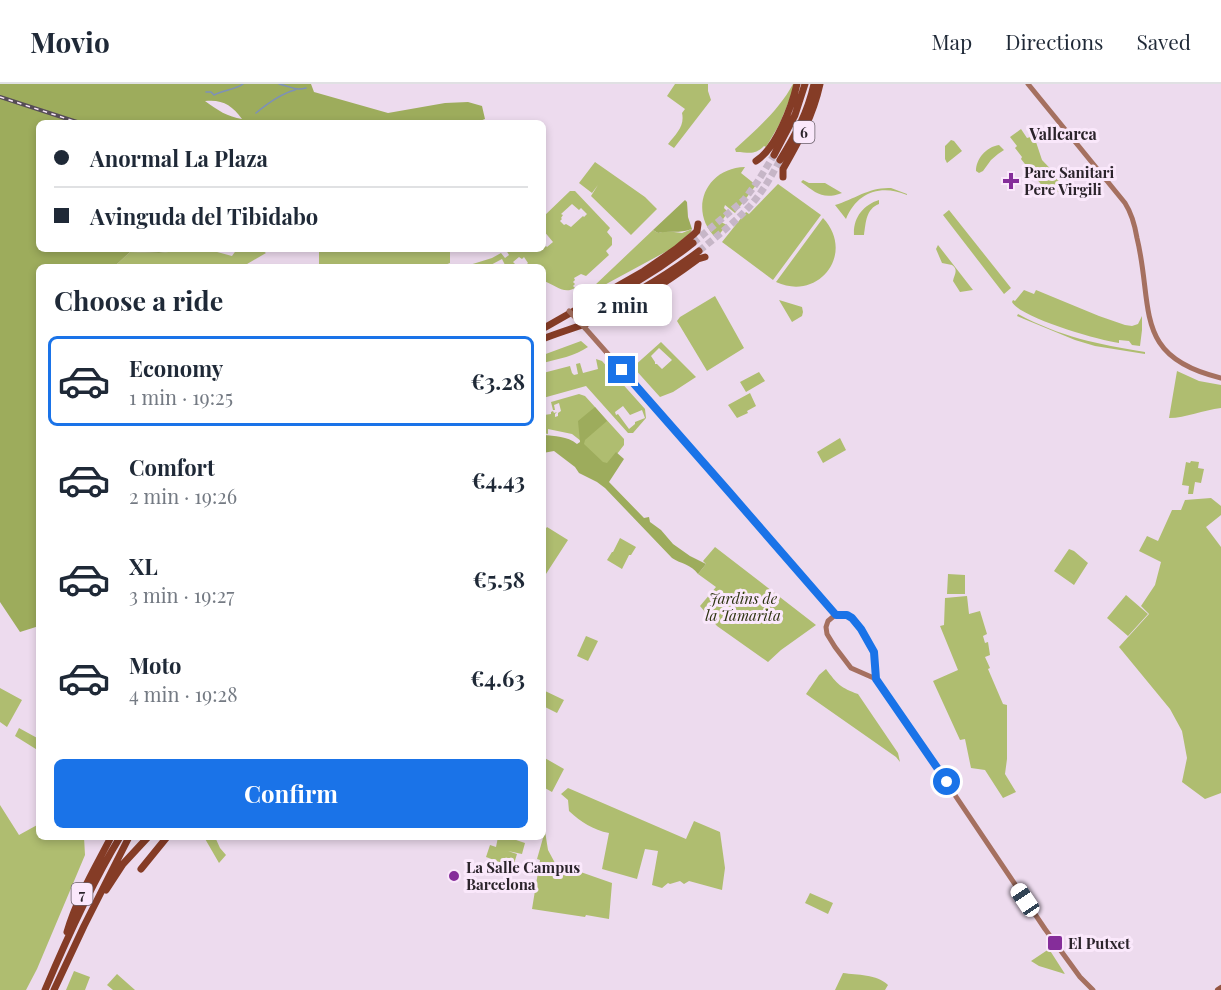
<!DOCTYPE html>
<html lang="en">
<head>
<meta charset="utf-8">
<style>
	body { margin:0; font-family:"Playfair Display",serif; background:#f2f2f3; color:#1f2937; height:100vh; display:flex; flex-direction:column; font-size:22px; white-space:nowrap }
	* { box-sizing:border-box; margin:0 }
	p { font-size:20px; color:#747a83 }
	.icon { flex:none; width:33px; height:33px; fill:none; stroke:currentColor; stroke-width:2; stroke-linecap:round; stroke-linejoin:round }
	.map { position:relative; flex:1; overflow:hidden }
	.panel { position:absolute; left:36px; top:180px; width:510px; height:576px; display:flex; flex-direction:column; background:#fff; border-radius:9px; box-shadow:0 3px 9px #0003 }
	.panel>* { flex:none }
	.hud { position:absolute; left:36px; top:36px; width:510px; height:132px; border-radius:9px; box-shadow:0 3px 9px #0003; display:grid; align-content:center; height:132px; padding:0 18px; background:#fff }
	.end { position:absolute; width:27px; height:27px; margin:-14px; border:8px solid #1a73e8; background:#fff; box-shadow:0 0 0 3px #fff }
	.from { border-radius:50% }
	.bubble { position:absolute; height:42px; border-radius:9px; background:#fff; box-shadow:0 3px 9px #0003; font-size:20px; font-weight:700; line-height:42px; text-align:center }
	.car { position:absolute; width:18px; height:36px; margin:-18px -9px; border-radius:8px; box-shadow:0 0 4px 2px #0007; background:linear-gradient(#fff 24%,#345 0 40%,#fff 0 76%,#345 0 86%,#fff 0) }
	.hud b { display:flex; align-items:center; gap:21px; height:57px; font-size:22px }
	.hud b+b { border-top:2px solid #e0e1e3 }
	.hud i { width:15px; height:15px; background:#1f2937 }
	ul { padding:0; list-style:none }
	li { display:flex; align-items:center; gap:18px; height:90px; margin:0 12px 9px; padding:0 6px; border:3px solid transparent; border-radius:9px }
	li div { flex:1 }
	li b { display:block; font-size:22px }
	li em { font-style:normal; font-weight:700 }
	li.selected { border-color:#1a73e8 }
	li>.icon { width:54px; height:54px; stroke-width:1.5 }
	h2 { padding:0 18px; font-size:27px; line-height:72px }
	.cta { display:flex; gap:12px; margin-top:auto; padding:12px 18px }
	.cta a { flex:1; height:69px; border-radius:9px; background:#1a73e8; color:#fff; font-size:24px; font-weight:700; line-height:69px; text-align:center }
	header { display:flex; align-items:center; gap:36px; box-sizing:border-box; height:84px; padding:0 30px; background:#fff; border-bottom:2px solid #e0e1e3 }
	header strong { font-size:28px }
	nav { display:flex; gap:33px; margin-inline-start:auto; font-size:21px }
	.map>svg:first-child { display:block }
	.green { fill:#afbd70; fill-rule:evenodd }
	.forest { fill:#9dac5c; fill-rule:evenodd }
	.lines { fill:none; stroke-linecap:round; stroke-linejoin:round }
	.stream { stroke:#7d90b9; stroke-width:1.5 }
	.highway-tunnel { stroke:#c6b6c7; stroke-width:7; stroke-dasharray:7 3.5; stroke-linecap:butt }
	.secondary { stroke:#a57060; stroke-width:5 }
	.primary { stroke:#945441; stroke-width:6 }
	.highway { stroke:#853c26; stroke-width:7 }
	.rail-casing { stroke:#564d56; stroke-width:4 }
	.rail { stroke:#fae8fb; stroke-width:1.5; stroke-dasharray:4.5; stroke-linecap:butt }
	.secondary-bridge { stroke:#a57060; stroke-width:5 }
	.route { stroke:#1a73e8; stroke-width:8 }
	.poi-dot { fill:#852d9a; stroke:#fae8fb; stroke-width:2 }
	.labels { text-anchor:middle; dominant-baseline:central; stroke-width:6; stroke-linejoin:round; paint-order:stroke }
	.shield { fill:#fae8fb; stroke:#695f69; stroke-width:1.5 }
	.shield-label { font-size:14px; font-weight:bold; fill:#2b242b }
	.poi-label { font-size:15px; font-weight:bold; fill:#2b242b; stroke:#fae8fb; text-anchor:start }
	.park-label { font-size:15px; font-style:italic; fill:#2d3310; stroke:#fae8fb }
	.neighbourhood-label { font-size:16px; font-weight:bold; fill:#2b242b; stroke:#fae8fb }
</style>
</head>
<body>
<header>
<strong>Movio</strong>
<nav><a>Map</a><a>Directions</a><a>Saved</a></nav>
</header>
<div class="map">
<svg width="1221" height="906" viewBox="0 0 1221 906">
	<rect width="100%" height="100%" fill="#eddbee"/>
	<!-- green -->
	<path class="green" d="M675 0H708V7L711 16 674 64 668 60C676 50 685 42 682 29L685 25 667 12Z
		M793 0H796L779 41 766 63 764 62C754 72 749 68 736 68L735 65C757 45 779 26 793 0Z
		M1021 45 1027 54 1034 52 1042 76 1064 99V104L1051 113 1021 75 1022 73 1015 64 1017 62 1010 53Z
		M951 56 954 57 962 67 947 79 945 75V62Z
		M999 61 1004 66 998 70 991 76 983 87 979 89 976 87C976 75 986 63 999 61Z
		M595 78 645 113 657 125 631 151 591 112 598 101 592 109 579 99Z
		M745 83 741 89 756 101 735 129 725 121 724 124 728 128 721 138 727 141 716 154C688 127 705 84 745 83Z
		M803 96 809 99H825L842 109C823 116 816 109 801 98Z
		M778 100 821 131 773 196 722 158 746 128 749 130Z
		M891 104 907 110V111C881 100 857 108 846 135L835 121C855 115 869 103 891 104Z
		M570 107H575L610 144 607 148 612 154V161L606 167 609 171 586 192 581 190 574 194 575 196 573 198 575 200 573 202 575 204C563 211 555 200 543 197V183H524L528 179 524 173 522 175 519 173 513 178 516 181 514 183H506L502 175 487 183H463L492 174 501 169 505 174 509 171 506 166 507 165H534L535 166 537 165 540 167 546 162 547 163 553 158 543 146V133ZM572 120 579 126 581 124 587 130 584 133 583 132 571 143 566 140 564 141 560 137 562 135 561 134 563 131 561 130Z
		M879 116V120C866 125 866 138 864 151H854C853 134 863 121 879 116Z
		M949 126 1011 204 1004 210 943 131Z
		M823 134C856 169 819 218 776 198Z
		M692 145 691 148 671 166H669L597 205 594 202 653 146 658 149 666 147 682 149Z
		M938 161 973 206 960 208 953 197C954 191 959 186 952 181L942 179 936 165Z
		M197 165H206L232 172 237 165H260L266 169 242 183H115L116 181 130 168 159 169Z
		M319 165H453V168H450V179L440 183H319Z
		M1024 206 1034 210 1036 206 1099 232 1125 241 1132 242 1138 240 1142 232V246L1140 262 1132 261 1129 257 1119 256V259C1098 256 1021 234 1012 218L1013 216 1015 217Z
		M715 212 744 264 707 287 677 237 680 233Z
		M779 216 802 223 803 228 802 232 792 238Z
		M1018 230C1061 253 1097 260 1145 268V270L1095 262 1075 256 1024 235 1017 232Z
		M581 257 588 263C575 272 558 275 543 279V271Z
		M661 258 696 293 673 308 660 313 633 283ZM659 264 672 276 662 285 657 280H655V278L651 272Z
		M596 275 602 277 645 325 646 334 633 349H628L586 302 543 314V289L570 282 572 289 574 291 578 290 576 280 580 279 583 289 598 285ZM623 322 630 331 642 326 645 334 635 338V340L629 345 618 330 616 331 615 328Z
		M1177 287 1199 297 1221 301V324C1203 326 1186 334 1169 334Z
		M759 288 765 297 746 308 740 298Z
		M750 309 756 322 747 327 748 329 737 334 728 321Z
		M579 310 585 312 624 355V361L607 383 592 373 581 357 572 350 548 345V350L543 349V326L544 331 551 330V328L553 327 554 329 557 328 555 330V333L558 332V329L561 327 559 319 554 321 555 326H553L551 318Z
		M840 354 846 366 823 379 817 368Z
		M1191 377 1199 378 1198 384 1204 385 1201 399 1195 398 1193 410H1188L1189 402 1182 401 1186 378 1190 379Z
		M1211 414 1221 422V431L1206 443 1221 463V709L1205 715 1182 698 1187 674 1182 647 1170 625 1119 563 1149 530 1141 522 1155 501 1161 478 1139 467 1147 452 1158 457 1172 426H1181L1185 416Z
		M547 443 568 456 544 493 543 448Z
		M620 454 636 463 631 471H629L622 485 607 476 612 468H613Z
		M715 463 816 541 781 566 768 578 717 542 700 522 716 503 698 490 706 480 703 477Z
		M1069 465 1074 467 1088 479 1074 501 1054 487Z
		M948 490 965 491V510H947Z
		M1126 511 1148 530 1128 552 1107 534Z
		M967 512 969 530 980 527 987 550 983 552 985 559 988 558 990 571 985 573 990 584 988 585 1003 620 1007 621V675L1005 690 1016 708 1003 714 985 686 971 684 965 655 960 656 933 597 958 586 940 542 944 541 945 514Z
		M586 552 598 557 588 577 577 572Z
		M826 585C837 600 841 604 858 610L898 669 900 678 896 673 806 610 819 591Z
		M0 604 22 616 7 643 0 638Z
		M543 606 564 616 557 629 543 622Z
		M19 644 39 655V667L15 652Z
		M543 673 564 685 552 708 543 703Z
		M568 704 686 755 694 737 720 748 725 784 722 806 689 797 684 800 680 797 670 800 668 799 662 804 652 801 658 767 645 765 637 795 602 785 609 749C593 746 581 738 569 727L568 716 561 710Z
		M0 721 19 751 39 740V753H84L85 771 37 885 26 906H0Z
		M545 747 548 766 555 779 612 799 609 835 586 831 585 833 532 825 540 776 537 775Z
		M204 753H215L220 764 226 771 219 779Z
		M498 753H507L525 759 522 770 508 767 517 770 513 783 486 773 490 761 496 763Z
		M810 809 833 819 828 830 805 819Z
		M1049 865 1065 890 1039 882 1031 877Z
		M74 887 90 893 85 906H66Z
		M843 889C857 891 877 890 888 901L885 906H835Z
		M117 890 135 906H113L107 901Z"/>
	<!-- forest -->
	<path class="forest" d="M0 0H311L314 8 388 29 445 19 468 18 482 22 485 35 475 39H39V165H197L159 169 130 168 116 181 115 183H39V542L20 548 0 518ZM205 17C222 15 232 21 242 35 228 33 217 26 205 17Z
		M685 116 687 118 688 133 692 145C678 150 671 146 658 149L653 146Z
		M595 323 607 337 585 356 584 360 603 378 607 379 616 368 624 375 609 398 644 434 649 433 650 438 661 446 673 460 690 472 706 480 698 490C691 480 681 480 672 474L605 404 597 398 579 389 575 383 554 367 543 369V351C555 352 567 352 577 360L580 358 578 337Z"/>
	<g class="lines">
		<!-- stream -->
		<path class="stream" d="M279 0C289 2 295 7 306 4
			M206 8H211L214 11C223 6 235 6 243 0
			M256 29C268 19 280 10 295 6"/>
		<!-- highway-tunnel -->
		<path class="highway-tunnel" d="M693 159 744 116 758 97 774 71
			M699 167C716 153 734 139 749 123 762 109 771 93 780 76"/>
		<!-- secondary -->
		<path class="secondary" d="M1028 0 1125 119C1132 130 1135 142 1137 154 1154 224 1132 273 1221 294
			M585 244 715 391 835 531
			M876 595 874 568 861 545 852 534 847 531 834 532 828 537 826 543 827 550 835 563 851 584 876 595 930 674 1045 845 1080 893 1093 906"/>
		<!-- primary -->
		<path class="primary" d="M1218 906 1221 904"/>
		<!-- highway -->
		<path class="highway" d="M774 71 795 31 805 0
			M780 76C795 52 808 28 814 0
			M756 77C776 65 792 22 797 0
			M783 93V85C799 57 813 32 820 0
			M583 226C622 208 659 186 693 159
			M580 237C623 217 662 195 699 167
			M544 244 644 187 676 165 694 150 697 147 698 140
			M545 254C563 247 581 242 598 235 634 220 667 198 698 175L705 173
			M141 785 167 753
			M106 806 123 780 148 753
			M67 848C77 814 95 784 111 753
			M45 906C67 854 91 801 120 753
			M54 906 84 842 129 753"/>
		<!-- rail casing -->
		<g class="rail-casing">
			<path id="rail" d="M0 13 80 39"/>
		</g>
		<!-- rail -->
		<use href="#rail" class="rail"/>
		<!-- secondary-bridge -->
		<path class="secondary-bridge" d="M569 227 585 244"/>
	</g>
	<g class="lines">
		<!-- route -->
		<path class="route" d="M622 286 730 409 836 531H847L852 534 861 545 874 568 876 595 947 698"/>
	</g>
	<!-- markers -->
	<g class="poi-dot">
		<path d="M1008 88h6v6h6v6h-6v6h-6v-6h-6v-6h6z"/>
		<circle cx="454" cy="792" r="6"/>
		<rect x="1047" y="851" width="16" height="16" rx="3"/>
	</g>
	<g class="labels">
		<!-- shield labels -->
		<g class="shield">
			<rect x="793.5" y="37" width="21" height="22" rx="4.5"/>
			<rect x="71.5" y="799" width="21" height="22" rx="4.5"/>
		</g>
		<g class="shield-label">
			<text x="804" y="48">6</text>
			<text x="82" y="810">7</text>
		</g>
		<!-- poi labels -->
		<g class="poi-label">
			<text x="1024" y="88">Parc Sanitari<tspan x="1024" dy="17">Pere Virgili</tspan></text>
			<text x="466" y="783">La Salle Campus<tspan x="466" dy="17">Barcelona</tspan></text>
			<text x="1068" y="859">El Putxet</text>
		</g>
		<!-- park labels -->
		<g class="park-label">
			<text x="743" y="514">Jardins de<tspan x="743" dy="17">la Tamarita</tspan></text>
		</g>
		<!-- neighbourhood labels -->
		<g class="neighbourhood-label">
			<text x="1063" y="49">Vallcarca</text>
		</g>
	</g>
</svg>
<i class="end from" style="left:947px;top:698px"></i>
<i class="end" style="left:622px;top:286px"></i>
<div class="bubble" style="left:573px;top:200px;width:99px">2 min</div>
<i class="car" style="left:1025px;top:816px;rotate:326deg"></i>
<div class="hud">
<b><i class="from"></i>Anormal La Plaza</b>
<b><i></i>Avinguda del Tibidabo</b>
</div>
<section class="panel">
<h2>Choose a ride</h2>
<ul>
<li class="selected"><svg class="icon" aria-label="car" viewBox="0 0 24 24"><path d="M5 17H2v-5l4-1 3-4h7l3 4 3 1v5h-3M9 17h6M6 11h13"/><circle cx="7" cy="17" r="2"/><circle cx="17" cy="17" r="2"/></svg><div><b>Economy</b><p>1 min · 19:25</p></div><em>€3.28</em></li>
<li><svg class="icon" aria-label="car" viewBox="0 0 24 24"><path d="M5 17H2v-5l4-1 3-4h7l3 4 3 1v5h-3M9 17h6M6 11h13"/><circle cx="7" cy="17" r="2"/><circle cx="17" cy="17" r="2"/></svg><div><b>Comfort</b><p>2 min · 19:26</p></div><em>€4.43</em></li>
<li><svg class="icon" aria-label="car" viewBox="0 0 24 24"><path d="M5 17H2v-5l4-1 3-4h7l3 4 3 1v5h-3M9 17h6M6 11h13"/><circle cx="7" cy="17" r="2"/><circle cx="17" cy="17" r="2"/></svg><div><b>XL</b><p>3 min · 19:27</p></div><em>€5.58</em></li>
<li><svg class="icon" aria-label="car" viewBox="0 0 24 24"><path d="M5 17H2v-5l4-1 3-4h7l3 4 3 1v5h-3M9 17h6M6 11h13"/><circle cx="7" cy="17" r="2"/><circle cx="17" cy="17" r="2"/></svg><div><b>Moto</b><p>4 min · 19:28</p></div><em>€4.63</em></li>
</ul>
<div class="cta"><a>Confirm</a></div>
</section>
</div>
</body>
</html>
